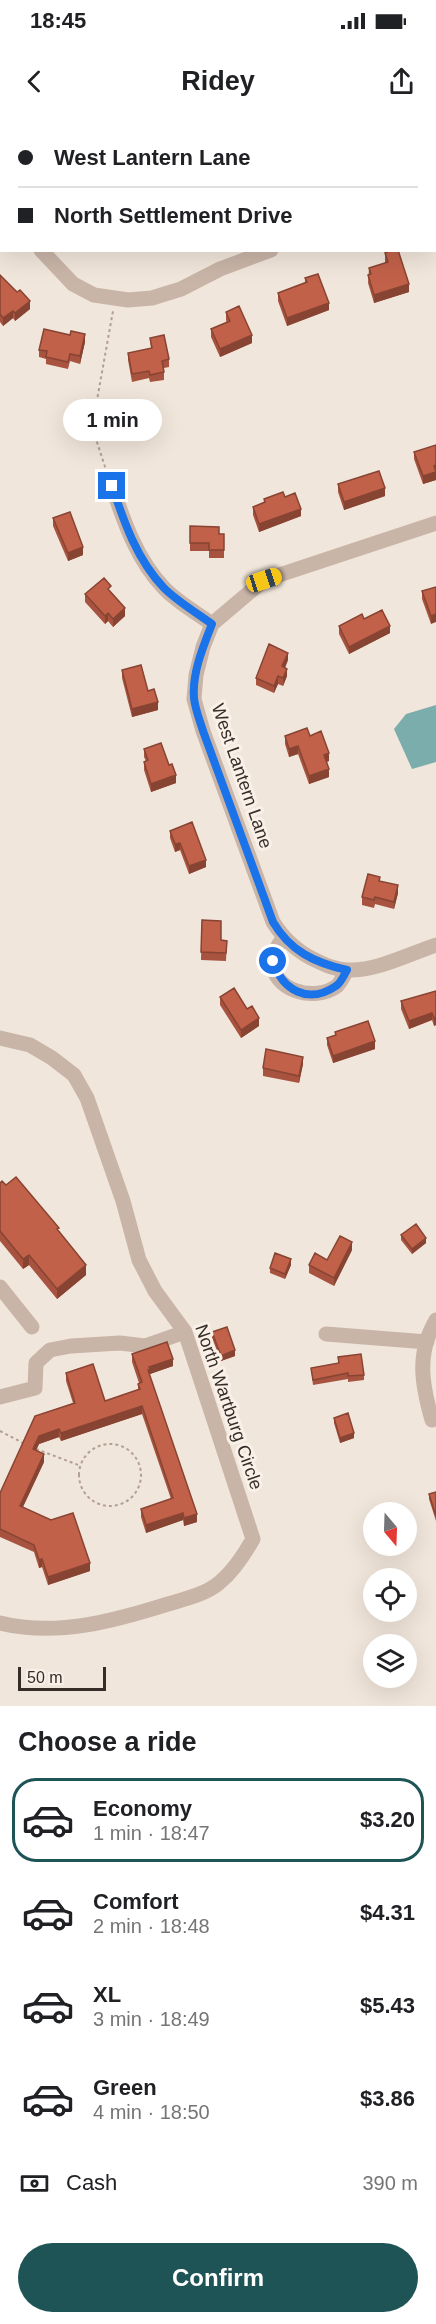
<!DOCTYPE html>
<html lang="en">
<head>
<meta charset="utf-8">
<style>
	body { margin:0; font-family:Arial,sans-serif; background:#f2f2f2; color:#202124; height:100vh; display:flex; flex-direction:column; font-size:22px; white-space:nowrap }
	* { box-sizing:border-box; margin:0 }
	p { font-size:20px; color:#757577 }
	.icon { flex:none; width:33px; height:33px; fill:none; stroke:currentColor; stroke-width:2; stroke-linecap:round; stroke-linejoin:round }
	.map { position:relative; height:1586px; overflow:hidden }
	.details { display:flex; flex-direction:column; background:#fff; flex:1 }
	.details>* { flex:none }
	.hud { position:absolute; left:0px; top:0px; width:436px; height:132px; box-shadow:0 6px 24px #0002; display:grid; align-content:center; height:132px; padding:0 18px; background:#fff }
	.needle { width:39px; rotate:161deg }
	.buttons { position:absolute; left:363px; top:1382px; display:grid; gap:12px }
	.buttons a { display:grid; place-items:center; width:54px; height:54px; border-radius:50%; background:#fff; box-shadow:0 6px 24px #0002; font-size:30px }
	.scale { position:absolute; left:18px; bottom:15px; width:88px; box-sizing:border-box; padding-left:6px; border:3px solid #362c28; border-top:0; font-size:16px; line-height:21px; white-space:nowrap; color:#362c28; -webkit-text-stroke:4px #f9f0e8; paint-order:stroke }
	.end { position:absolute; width:27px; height:27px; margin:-14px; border:8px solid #1a73e8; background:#fff; box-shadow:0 0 0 3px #fff }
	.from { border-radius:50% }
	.bubble { position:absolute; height:42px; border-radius:21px; background:#fff; box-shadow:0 6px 24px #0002; font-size:20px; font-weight:600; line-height:42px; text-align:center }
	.car { position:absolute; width:18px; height:36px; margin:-18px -9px; border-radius:8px; box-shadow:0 0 4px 2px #0007; background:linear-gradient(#f5c518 24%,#345 0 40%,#f5c518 0 76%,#345 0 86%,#f5c518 0) }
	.hud b { display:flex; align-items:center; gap:21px; height:57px; font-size:22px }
	.hud b+b { border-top:2px solid #e0e0e0 }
	.hud i { width:15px; height:15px; background:#202124 }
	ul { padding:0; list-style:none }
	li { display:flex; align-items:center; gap:18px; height:84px; margin:0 12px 9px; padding:0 6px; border:3px solid transparent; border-radius:24px }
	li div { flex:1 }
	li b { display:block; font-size:22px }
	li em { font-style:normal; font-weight:600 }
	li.on { border-color:#1f5456 }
	li>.icon { width:54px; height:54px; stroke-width:1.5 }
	h2 { padding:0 18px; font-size:27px; line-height:72px }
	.pay { display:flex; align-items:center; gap:15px; height:66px; padding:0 18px; font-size:22px }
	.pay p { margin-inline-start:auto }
	.action { display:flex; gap:12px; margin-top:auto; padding:12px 18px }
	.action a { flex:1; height:69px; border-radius:36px; background:#1f5456; color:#fff; font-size:24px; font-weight:600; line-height:69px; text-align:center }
	.status { display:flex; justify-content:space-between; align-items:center; height:42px; padding:0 30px; background:#fff; direction:ltr }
	.status svg { height:16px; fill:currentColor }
	header { display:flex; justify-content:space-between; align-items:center; height:78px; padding:0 18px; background:#fff; font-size:27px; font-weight:600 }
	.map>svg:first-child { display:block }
	.water { fill:#7badad }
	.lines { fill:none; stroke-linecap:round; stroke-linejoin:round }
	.path { stroke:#b49f92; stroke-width:2; stroke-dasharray:3 3; stroke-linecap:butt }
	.minor { stroke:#c9b5a8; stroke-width:15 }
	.wall { fill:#a7533f }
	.shaded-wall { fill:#843 }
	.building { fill:#c26149; stroke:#843; stroke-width:1.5 }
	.route { stroke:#1a73e8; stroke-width:8 }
	.labels { text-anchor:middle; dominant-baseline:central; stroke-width:6; stroke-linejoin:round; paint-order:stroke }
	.street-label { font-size:18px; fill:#362c28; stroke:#f9f0e8 }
</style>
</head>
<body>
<div class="status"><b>18:45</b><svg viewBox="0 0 49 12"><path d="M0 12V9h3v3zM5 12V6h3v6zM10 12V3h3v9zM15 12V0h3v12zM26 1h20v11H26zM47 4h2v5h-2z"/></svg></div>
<header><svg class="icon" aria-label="back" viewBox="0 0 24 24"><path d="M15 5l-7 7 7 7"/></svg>Ridey<svg class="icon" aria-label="share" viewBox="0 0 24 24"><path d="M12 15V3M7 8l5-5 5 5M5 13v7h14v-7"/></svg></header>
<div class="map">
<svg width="436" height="1586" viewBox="0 0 436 1586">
	<rect width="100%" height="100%" fill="#f1e6db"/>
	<!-- water -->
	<path class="water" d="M436 585V642L412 649 394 609 406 594Z"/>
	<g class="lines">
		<!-- path -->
		<path class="path" d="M107 353 95 316 97 280 113 191
			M0 1311 25 1324
			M79 1355a31 31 0 1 1 62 0a31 31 0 1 1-62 0Z
			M36 1329 81 1346"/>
		<!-- minor -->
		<path class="minor" d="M0 7 2 14
			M435 82H436
			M41 130 73 164 94 175 128 180 152 178 181 169 220 149 271 130
			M112 366C124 402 137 440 164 468 177 482 197 493 212 504
			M436 403 264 460 212 504 203 527 196 555 194 579 203 611 273 802C283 818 295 830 313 839 324 844 335 850 348 850 377 851 409 834 436 825
			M283 818C278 825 274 831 273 839 270 870 314 883 337 866 341 862 344 855 347 850
			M0 918 30 925 52 938 74 955 87 978 123 1081 139 1140 155 1171 185 1212 253 1419C244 1435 234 1451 219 1463 206 1474 185 1479 168 1484 114 1501 57 1517 0 1503
			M0 1167 32 1207
			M326 1214 427 1222
			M0 1277 35 1268 36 1243 50 1230 71 1226 120 1223 145 1226 185 1212
			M432 1300C422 1265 416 1234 436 1200"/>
	</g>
	<!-- wall -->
	<path class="wall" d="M385 133 409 172 374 183 368 163 369 148 385 143Z
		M0 155 30 189 15 201 13 198 3 206 0 202Z
		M305 158 329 190 287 206 278 181V173L305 163Z
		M226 192 252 223 220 237 211 217V209L227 203 226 200Z
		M150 218 169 239V247L164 248V260L150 262 149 258 132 262 128 240V233L151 228Z
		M85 222 80 244 70 241 68 249 46 244V239L39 237V230Z
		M436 325V360L423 364 414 339V332Z
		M338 364 385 376 344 390 338 372Z
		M285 377 301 396 259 412 253 395V387L264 383V379Z
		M53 398 83 435 68 441 53 406Z
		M190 406 219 414H224V438H209V431H190Z
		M436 467 431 504 422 479V471Z
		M111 472 125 496 113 507 108 501 105 504 85 482V474Z
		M364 499 390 513 349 534 339 514V506Z
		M288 540 285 548 287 556 283 566 278 564 274 573 256 565V558Z
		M122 550 148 571 158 590 132 597 122 558Z
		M285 616H310L329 641 326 642 329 657 309 664 298 634 289 637 285 624Z
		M144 629 176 663 151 672 144 650V642L146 641 144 637Z
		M170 711 206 747 189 754 180 730 175 732 170 718Z
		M380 761 398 773 394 789 375 784 374 788 362 785V777Z
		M202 800 221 820 227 821 226 841 201 840Z
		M436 871V905L434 906 432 900 409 909 401 889V881Z
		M220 877 247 889 259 906 241 918 220 885Z
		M335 912 375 929 333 943 327 925V918L335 915Z
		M303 944 299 963 263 956V948Z
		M0 1063 6 1065 59 1111 86 1155 57 1179 29 1145 23 1149 0 1121Z
		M401 1115 426 1123 412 1134 401 1120Z
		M352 1130 334 1166 309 1153V1145L327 1140Z
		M291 1145 285 1159 270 1153V1148Z
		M212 1212 235 1236 221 1241 212 1218Z
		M132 1234 173 1246 150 1254V1256L197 1402 184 1406 183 1400 146 1413 141 1397V1389L171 1379 142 1294 61 1321 59 1317 39 1324 36 1330 44 1342 23 1387 90 1451 48 1465 42 1447 39 1448 34 1432 0 1417V1373L35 1296 73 1283 66 1261V1253L105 1281 138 1270V1264L139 1263 132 1242Z
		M338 1237 364 1255V1260L348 1262V1259L313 1265 311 1248 338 1243Z
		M334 1298 354 1318 340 1323 334 1303Z
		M436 1372V1401L429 1379V1374Z"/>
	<!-- shaded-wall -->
	<path class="shaded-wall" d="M409 164V172L374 183V175Z
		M30 181V189L15 201V193Z
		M329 183V190L287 206V198Z
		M13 191V198L3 206V198Z
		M85 214V222L80 244V236Z
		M252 215V223L220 237V229Z
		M436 345V360L423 364V356L434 346Z
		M385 368V376L344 390V382Z
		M301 389V396L259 412V404Z
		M83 427V435L68 441V433Z
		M125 488V496L113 507V499Z
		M108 493V501L105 504V496Z
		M436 494V502L431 504V496Z
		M390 506V513L349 534V527Z
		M288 533V540L282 554V546Z
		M287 549V556L283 566V558Z
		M278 556V564L274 573V566Z
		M158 582V590L132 597V589Z
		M298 626V634L289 637V629Z
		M329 633V641L324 643V635Z
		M329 649V657L309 664V656Z
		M176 655V663L151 672V664Z
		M180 723V730L175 732V724Z
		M206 740V747L189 754V746Z
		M398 765V773L394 789V782Z
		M432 893V900L409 909V901Z
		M436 897V905L434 906V898Z
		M259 898V906L241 918V910Z
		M375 921V929L333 943V936Z
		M303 937V944L299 963V956Z
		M426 1118V1123L412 1134V1129Z
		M352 1122V1130L334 1166V1158Z
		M29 1135V1145L23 1149V1139Z
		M291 1139V1145L285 1159V1154Z
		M86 1145V1155L57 1179V1169Z
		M235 1230V1236L221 1241V1236Z
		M173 1239V1246L150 1254V1257L148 1250 149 1247Z
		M142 1286V1294L61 1321V1313Z
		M59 1309V1317L39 1324 33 1337V1329L39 1316Z
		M354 1313V1318L340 1323V1318Z
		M44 1334V1342L20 1393V1386Z
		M183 1393V1400L146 1413V1405Z
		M197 1394V1402L184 1406V1398Z
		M42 1439V1447L39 1448V1440Z
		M90 1443V1451L48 1465V1457Z"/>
	<!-- building -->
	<path class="building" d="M55 0H89V2H55Z
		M391 130H398L409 164 374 175 368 155 371 154 369 148 388 142 385 133Z
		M318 154 329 183 287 198 278 173 307 162 305 158Z
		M0 155 17 172 20 170 30 181 15 193 13 191 3 198 0 194Z
		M239 186 252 215 220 229 211 209 230 201 226 192Z
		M44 209 70 215 71 211 85 214 80 236 70 234 68 242 46 237 47 231 39 230Z
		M164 215 169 239 162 241 164 252 150 255 149 251 132 254 128 233 152 228 150 218Z
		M436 325V345L434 346 436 352 423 356 414 332Z
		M379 351 385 368 344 382 338 364Z
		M283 372 285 377 295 373 301 389 259 404 253 387 265 382 264 379Z
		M70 392 83 427 68 433 53 398Z
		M190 406 219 407V414H224V430H209V423H190Z
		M104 458 111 466 108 469 125 488 113 499 108 493 105 496 85 474Z
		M436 467V494L431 496 422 471Z
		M382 490 390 506 349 527 339 506 362 494 364 499Z
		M269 524 288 533 282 546 287 549 283 558 278 556 274 566 256 558Z
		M141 545 148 571 154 569 158 582 132 589 122 550Z
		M307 608 310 616 321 611 329 633 324 635 329 649 309 656 298 626 289 629 285 616Z
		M161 623 169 645 172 644 176 655 151 664 144 642 148 640 144 629Z
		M192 702 206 740 189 746 180 723 175 724 170 711Z
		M368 754 380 757 379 761 398 765 394 782 375 777 374 780 362 777Z
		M202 800 221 801V820L227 821 226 833 201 832Z
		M234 868 247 889 252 886 259 898 241 910 220 877Z
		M436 871V897L434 898 432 893 409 901 401 881Z
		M368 901 375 921 333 936 327 918 336 915 335 912Z
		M266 929 303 937 299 956 263 948Z
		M16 1057 59 1108 57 1109 86 1145 57 1169 29 1135 23 1139 0 1111V1063L2 1061 6 1065Z
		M416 1104 426 1118 412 1129 401 1115Z
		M340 1116 352 1122 334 1158 309 1145 315 1133 327 1140Z
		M275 1133 291 1139 285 1154 270 1148Z
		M227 1207 235 1230 221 1236 212 1212Z
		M167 1222 173 1239 149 1247 150 1249 148 1250 197 1394 184 1398 183 1393 146 1405 141 1389 173 1378 142 1286 61 1313 59 1309 39 1316 33 1329 44 1334 20 1386 51 1400 73 1393 90 1443 48 1457 42 1439 39 1440 34 1425 0 1409V1373L35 1296 75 1283 66 1253 93 1244 105 1281 140 1269 138 1264 142 1262 132 1234Z
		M361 1234 364 1255 348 1256V1253L313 1260 311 1248 339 1243 338 1237Z
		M348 1293 354 1313 340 1318 334 1298Z
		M436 1372V1396L429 1374Z"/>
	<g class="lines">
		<!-- route -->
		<path class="route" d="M112 366C124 402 137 440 164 468 178 482 197 493 212 504 203 527 192 553 194 578 195 589 200 601 203 611L273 802C290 831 315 843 347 850 344 855 341 863 336 866 308 885 282 870 273 841"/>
	</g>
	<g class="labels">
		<!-- street labels -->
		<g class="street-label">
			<text transform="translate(242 656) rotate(71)">West Lantern Lane</text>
			<text transform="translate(229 1287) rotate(71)">North Wartburg Circle</text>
		</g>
	</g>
</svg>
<div class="buttons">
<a><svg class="needle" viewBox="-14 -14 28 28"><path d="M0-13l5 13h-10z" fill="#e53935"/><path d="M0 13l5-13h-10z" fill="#757577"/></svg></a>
<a><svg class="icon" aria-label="locate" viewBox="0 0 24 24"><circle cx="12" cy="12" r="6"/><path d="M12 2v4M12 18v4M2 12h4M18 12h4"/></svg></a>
<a><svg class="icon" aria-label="layers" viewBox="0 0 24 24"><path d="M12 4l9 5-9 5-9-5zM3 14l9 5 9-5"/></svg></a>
</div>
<div class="scale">50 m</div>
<i class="end from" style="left:273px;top:841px"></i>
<i class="end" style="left:112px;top:366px"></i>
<div class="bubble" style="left:63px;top:279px;width:99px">1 min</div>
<i class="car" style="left:264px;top:460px;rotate:72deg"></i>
<div class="hud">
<b><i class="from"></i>West Lantern Lane</b>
<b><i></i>North Settlement Drive</b>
</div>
</div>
<section class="details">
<h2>Choose a ride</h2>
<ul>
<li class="on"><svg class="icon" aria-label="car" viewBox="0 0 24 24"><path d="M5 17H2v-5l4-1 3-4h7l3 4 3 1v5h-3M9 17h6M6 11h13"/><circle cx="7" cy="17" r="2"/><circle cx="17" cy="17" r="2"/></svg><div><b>Economy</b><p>1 min · 18:47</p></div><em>$3.20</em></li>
<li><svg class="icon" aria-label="car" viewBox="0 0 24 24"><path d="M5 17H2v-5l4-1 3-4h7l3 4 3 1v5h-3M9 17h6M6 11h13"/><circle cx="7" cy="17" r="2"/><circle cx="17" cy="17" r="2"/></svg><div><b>Comfort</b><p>2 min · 18:48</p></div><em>$4.31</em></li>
<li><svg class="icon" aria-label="car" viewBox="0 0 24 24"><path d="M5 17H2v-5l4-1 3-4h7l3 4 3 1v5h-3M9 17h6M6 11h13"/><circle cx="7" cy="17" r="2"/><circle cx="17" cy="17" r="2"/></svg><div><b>XL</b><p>3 min · 18:49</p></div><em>$5.43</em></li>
<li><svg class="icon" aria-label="car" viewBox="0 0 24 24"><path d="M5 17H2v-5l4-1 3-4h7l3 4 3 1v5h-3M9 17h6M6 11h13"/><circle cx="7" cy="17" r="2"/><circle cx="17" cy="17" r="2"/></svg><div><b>Green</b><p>4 min · 18:50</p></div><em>$3.86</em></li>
</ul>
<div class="pay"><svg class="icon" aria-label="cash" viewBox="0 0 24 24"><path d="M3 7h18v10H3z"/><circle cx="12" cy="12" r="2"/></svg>Cash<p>390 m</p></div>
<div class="action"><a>Confirm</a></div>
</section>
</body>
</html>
